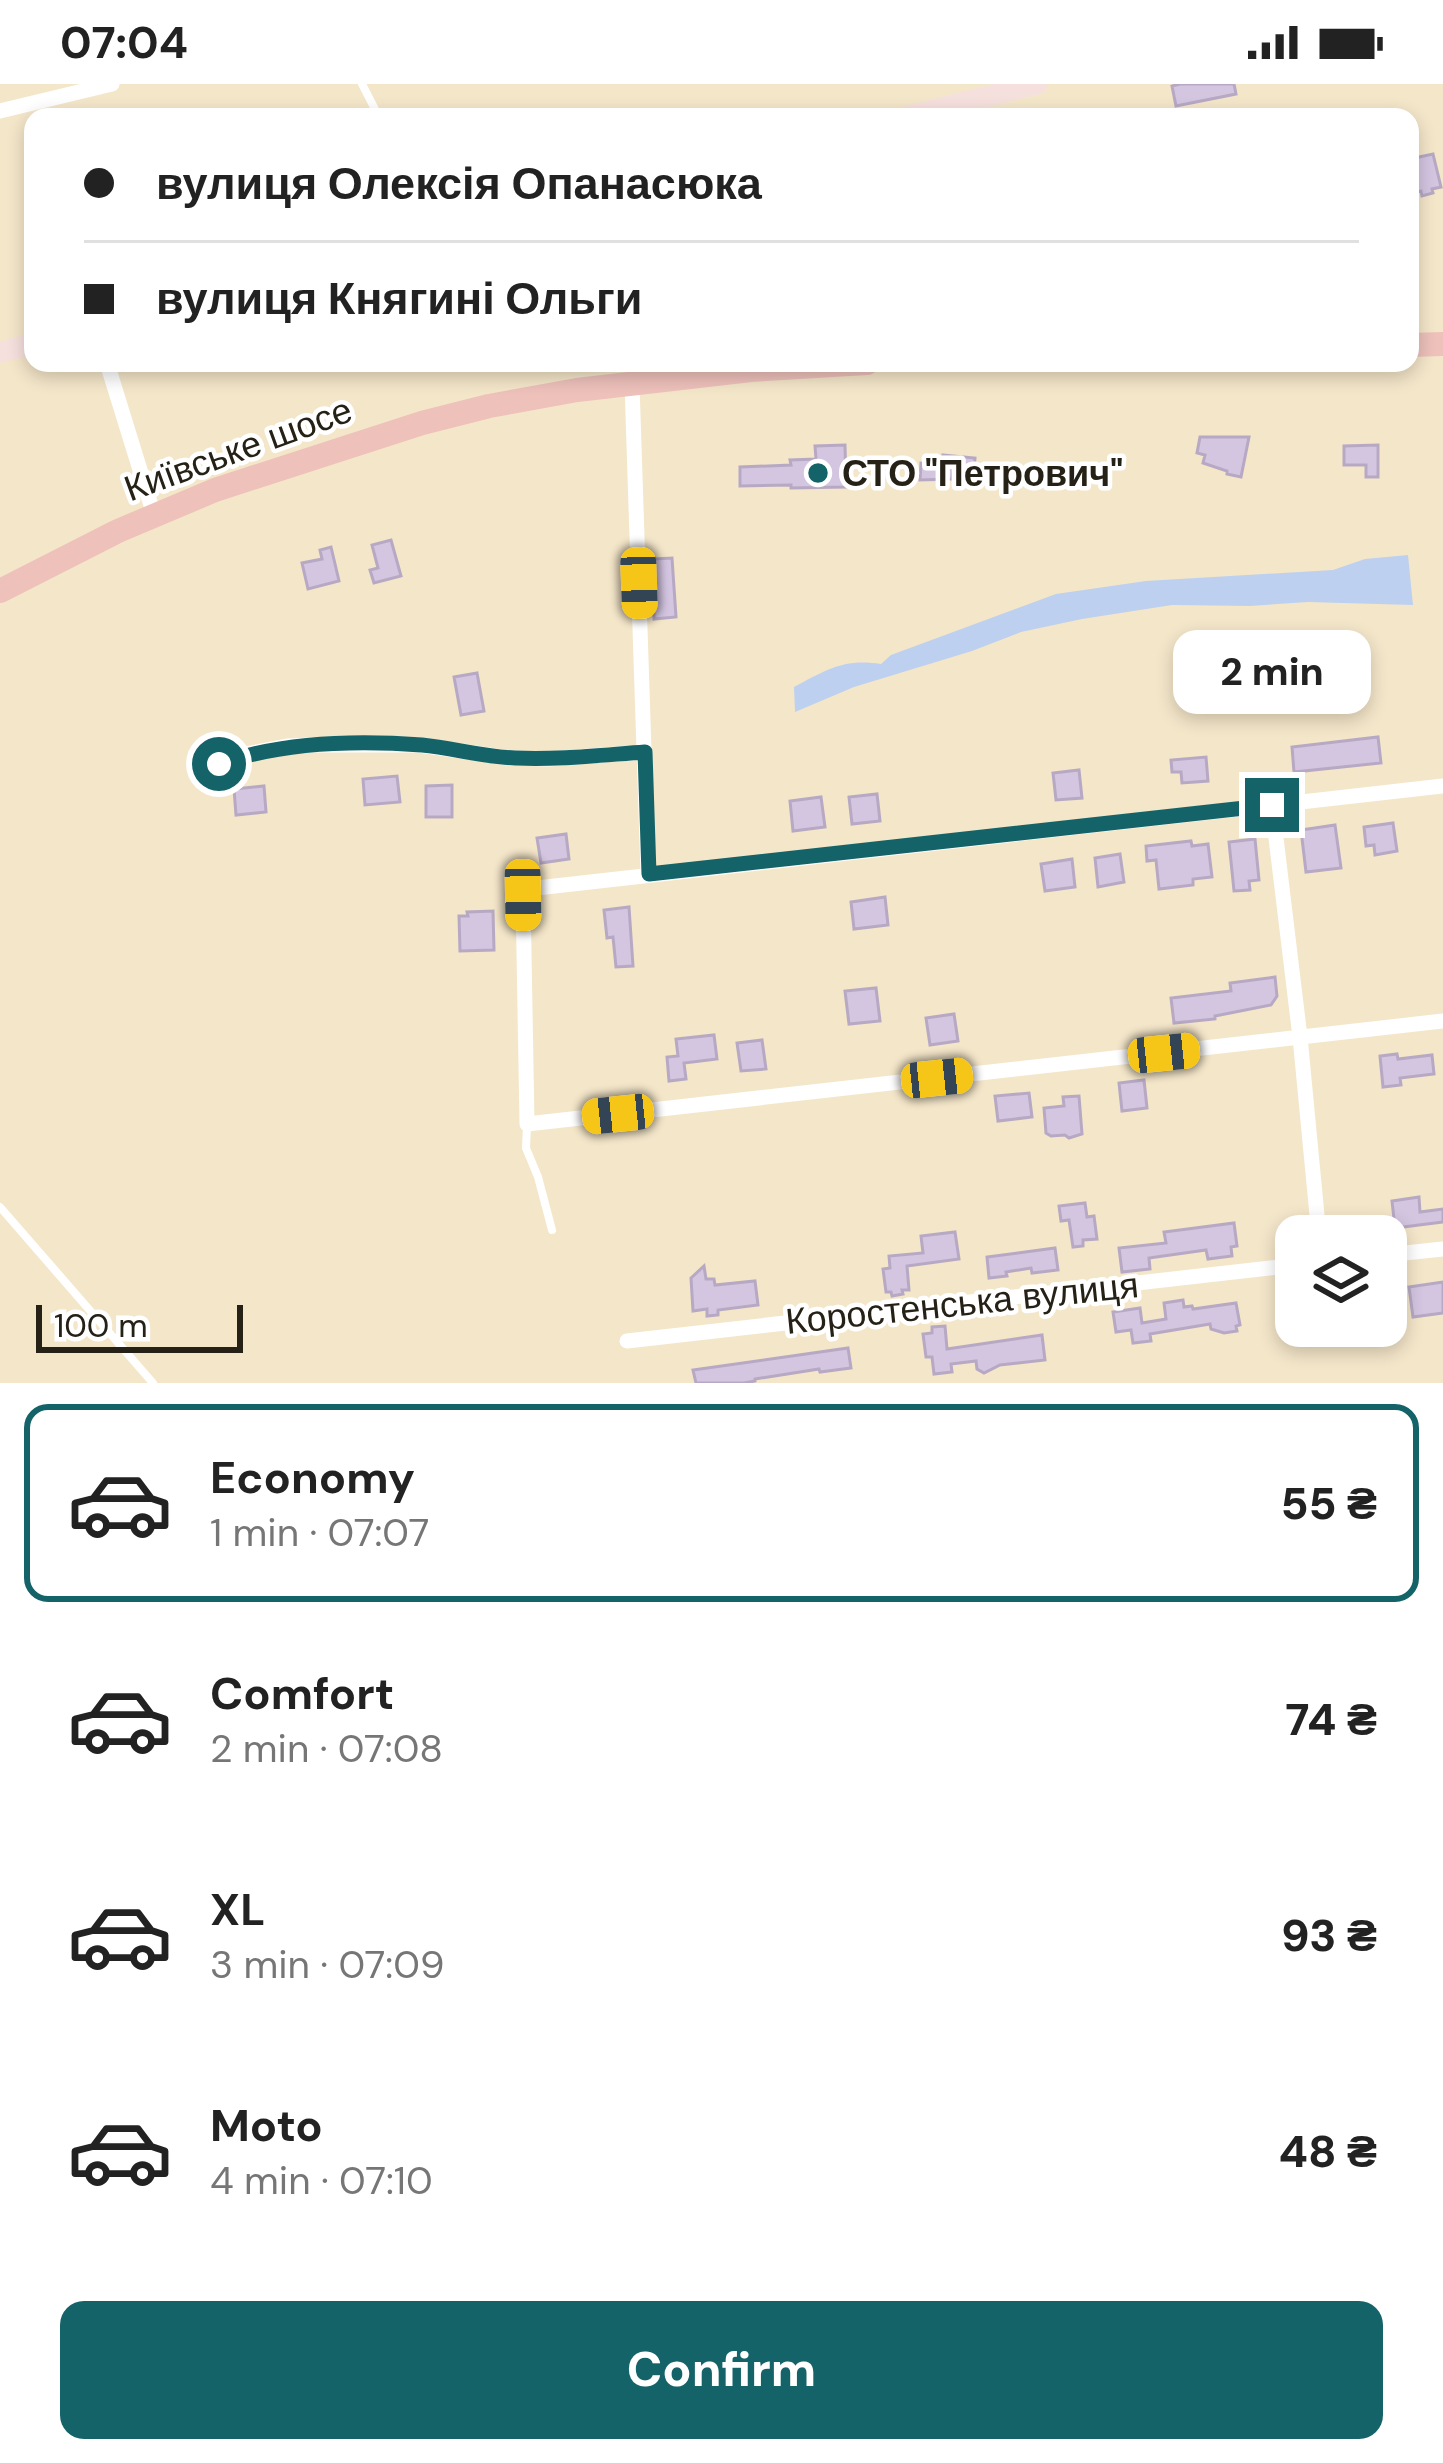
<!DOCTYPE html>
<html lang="en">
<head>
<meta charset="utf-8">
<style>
	body { margin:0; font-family:"DM Sans",sans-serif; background:#f6f6f6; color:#222; height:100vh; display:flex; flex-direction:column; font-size:45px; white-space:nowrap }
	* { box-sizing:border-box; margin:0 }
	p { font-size:39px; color:#767676 }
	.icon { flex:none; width:66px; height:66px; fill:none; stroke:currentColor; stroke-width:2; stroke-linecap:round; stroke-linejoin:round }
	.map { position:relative; height:1299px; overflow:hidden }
	.side { display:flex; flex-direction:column; background:#fff; flex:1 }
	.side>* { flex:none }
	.guide { position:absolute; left:24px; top:24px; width:1395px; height:264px; border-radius:24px; box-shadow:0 6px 18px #0003; display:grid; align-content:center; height:264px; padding:0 60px; background:#fff }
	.controls { position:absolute; left:1275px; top:1131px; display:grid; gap:24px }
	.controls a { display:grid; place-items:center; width:132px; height:132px; border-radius:24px; background:#fff; box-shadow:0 6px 18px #0003; font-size:60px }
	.scale { position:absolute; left:36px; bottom:30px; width:207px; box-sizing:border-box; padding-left:12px; border:6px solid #262116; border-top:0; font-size:33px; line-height:42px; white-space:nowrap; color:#262116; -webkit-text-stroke:9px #fff; paint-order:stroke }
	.end { position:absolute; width:54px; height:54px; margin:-27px; border:15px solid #136368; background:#fff; box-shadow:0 0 0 6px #fff }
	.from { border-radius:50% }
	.bubble { position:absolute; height:84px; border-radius:24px; background:#fff; box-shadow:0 6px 18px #0003; font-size:39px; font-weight:800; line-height:84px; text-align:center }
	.car { position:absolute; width:36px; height:72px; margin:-36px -18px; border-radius:15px; box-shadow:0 0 9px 3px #0007; background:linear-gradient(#f5c518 24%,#345 0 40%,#f5c518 0 76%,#345 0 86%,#f5c518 0) }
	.guide b { display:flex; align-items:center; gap:42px; height:114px; font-size:45px }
	.guide b+b { border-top:3px solid #e0e0e0 }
	.guide i { width:30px; height:30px; background:#222 }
	ul { padding:21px 0 0; list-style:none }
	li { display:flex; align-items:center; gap:36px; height:198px; margin:0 24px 18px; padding:0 36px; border:6px solid transparent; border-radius:24px }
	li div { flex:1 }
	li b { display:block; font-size:45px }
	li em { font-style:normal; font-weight:800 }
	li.current { border-color:#136368 }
	li>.icon { width:108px; height:108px; stroke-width:1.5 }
	.cta { display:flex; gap:24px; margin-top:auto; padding:24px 60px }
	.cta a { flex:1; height:138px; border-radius:24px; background:#136368; color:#fff; font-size:48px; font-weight:800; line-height:138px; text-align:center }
	.status { display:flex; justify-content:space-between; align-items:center; height:84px; padding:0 60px; background:#fff; direction:ltr }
	.status svg { height:33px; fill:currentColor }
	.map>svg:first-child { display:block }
	.water { fill:#bdd0ef }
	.building { fill:#d4c5e1; stroke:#b7a9c4; stroke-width:3 }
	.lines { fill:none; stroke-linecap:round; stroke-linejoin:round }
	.lane { stroke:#fff; stroke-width:8 }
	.street { stroke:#fff; stroke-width:15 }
	.secondary { stroke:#f6e0dd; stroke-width:21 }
	.primary { stroke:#eec1bb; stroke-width:24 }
	.route { stroke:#136368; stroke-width:15 }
	.poi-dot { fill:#136368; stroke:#fff; stroke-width:4.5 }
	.labels { text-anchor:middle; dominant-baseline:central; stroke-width:9; stroke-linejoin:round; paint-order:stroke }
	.street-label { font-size:36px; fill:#262116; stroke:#fff }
	.poi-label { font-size:36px; font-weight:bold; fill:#262116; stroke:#fff; text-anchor:start }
</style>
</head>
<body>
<div class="status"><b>07:04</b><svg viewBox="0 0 49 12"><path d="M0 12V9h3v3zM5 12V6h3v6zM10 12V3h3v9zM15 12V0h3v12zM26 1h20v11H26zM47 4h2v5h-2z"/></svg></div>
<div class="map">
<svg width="1443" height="1299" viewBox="0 0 1443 1299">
	<rect width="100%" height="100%" fill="#f4e6c9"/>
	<!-- water -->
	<path class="water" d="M1408 471 1413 521 1308 518 1250 522 1172 521 1082 535 1021 548 972 567 854 603 795 628 794 603C826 586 844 574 881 580L891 571 1056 510 1146 497 1333 486 1365 475Z"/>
	<!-- building -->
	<path class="building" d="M1180 0H1234L1236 10 1176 22 1172 2Z
		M1433 70 1441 103 1432 105 1433 109 1422 112 1421 107 1410 110V75Z
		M1200 353H1249L1241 393 1227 390V387L1203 379 1205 371 1197 369Z
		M845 361 846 403 791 404V401L740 402V383L791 381 790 376 816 375 815 362Z
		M1378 361V393H1366V381H1344V362Z
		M943 371 975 374 974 388 953 387 952 395 920 396 921 379 942 380Z
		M391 456 401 492 374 499 370 486 378 484 372 461Z
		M331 463 339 497 308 505 302 479 322 475 320 466Z
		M672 474 676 533 654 535V475Z
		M477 589 484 627 461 631 454 593Z
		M1378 653 1381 679 1294 688 1292 663Z
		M1206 673 1208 697 1182 699 1181 688H1172L1171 676Z
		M1079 686 1082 714 1056 716 1053 689Z
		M397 692 400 718 365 721 363 695Z
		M452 701V733H426V702Z
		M264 702 266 728 236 731 234 705Z
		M877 710 880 737 852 740 849 713Z
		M821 713 825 743 793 747 790 717Z
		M1393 739 1397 767 1375 771 1374 761 1366 762 1364 743Z
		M1335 741 1341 784 1306 788 1301 746Z
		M566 750 569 775 541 779 537 754Z
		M1255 755 1259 796 1249 797 1250 806 1234 807 1229 758Z
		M1191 757 1192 762 1208 760 1212 793 1193 795V801L1159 805 1156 776 1147 777 1146 762Z
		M1120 770 1124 798 1098 803 1095 774Z
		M1072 775 1075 803 1045 807 1041 780Z
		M885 813 888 841 854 845 851 818Z
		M629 823 633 882 616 883 613 853 607 854 604 826Z
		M493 827 494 866 460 867 459 832H468L467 828Z
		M1275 893 1277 912 1271 921 1215 932V935L1174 939 1171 914 1231 907 1230 899Z
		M876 904 880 937 849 940 845 907Z
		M954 930 958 957 930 961 926 934Z
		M714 951 717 975 684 979 686 995 669 997 667 973 678 972 676 955Z
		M762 956 766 985 741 987 737 959Z
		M1397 970 1398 975 1432 971 1434 990 1400 994 1401 1001 1383 1003 1380 972Z
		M1144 996 1147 1024 1122 1027 1119 999Z
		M1029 1009 1032 1033 998 1037 995 1012Z
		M1079 1012 1082 1050 1069 1054 1065 1051 1051 1052 1046 1049 1044 1024 1064 1022 1063 1013Z
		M1419 1113 1420 1128 1443 1125V1138L1395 1144 1392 1117Z
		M1085 1119 1087 1133 1094 1132 1097 1155 1083 1156V1162L1073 1163 1069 1136 1061 1137 1059 1122Z
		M1234 1139 1237 1162 1231 1163 1232 1172 1208 1175 1206 1166 1149 1174 1150 1185 1122 1188 1119 1164 1166 1159 1164 1148Z
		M955 1148 959 1175 907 1182 909 1206H902L903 1210 892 1212 891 1208H886L883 1185 890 1184 889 1172 923 1169 921 1152Z
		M1055 1164 1058 1186 1032 1189 1031 1184 1006 1188 1007 1192 989 1194 987 1173Z
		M704 1182 706 1195H714L715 1201 755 1197 758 1221 718 1226V1231L707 1232V1225L693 1227 691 1194Z
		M1443 1198V1229L1413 1233 1409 1203Z
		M1183 1216 1184 1223 1192 1222 1193 1225 1236 1219 1240 1241 1236 1242 1237 1247 1224 1249 1211 1245 1210 1240 1150 1250 1151 1257 1133 1259 1131 1246 1116 1248 1113 1228 1140 1224 1142 1239 1166 1235 1164 1219Z
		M945 1242 947 1265 1042 1251 1045 1276 1000 1281 984 1289 977 1285 976 1277 951 1280 952 1288 934 1290 932 1273H926L923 1250 932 1249V1243Z
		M848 1264 851 1284 820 1288 819 1285 755 1295V1297L744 1299H696L693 1286Z"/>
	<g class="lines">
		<!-- lane -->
		<path class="lane" d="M362 0 379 33
			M527 1042 526 1064 538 1093 552 1146
			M0 1123 153 1299"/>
		<!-- street -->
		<path class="street" d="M0 27 112 0
			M107 279 154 431
			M632 300 648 789
			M219 679 251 669 287 662 310 661H419L509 674 549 675 645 668
			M1443 702 528 805 523 811 527 1040 1443 937
			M1272 721 1300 953 1319 1152
			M1386 1171 1443 1165
			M627 1257 1296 1181"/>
		<!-- secondary -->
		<path class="secondary" d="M905 33 1037 0
			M0 268 33 260"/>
		<!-- primary -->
		<path class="primary" d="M1410 261 1443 260
			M0 507 118 447 215 406 422 339 489 322 577 306 751 286 867 279"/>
	</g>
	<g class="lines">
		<!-- route -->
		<path class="route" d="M219 680C282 658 356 656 422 661 453 664 484 673 515 674 558 676 602 671 645 668L649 790 1272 721"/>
	</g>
	<!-- markers -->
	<circle class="poi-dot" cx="818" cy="389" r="12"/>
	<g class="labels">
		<!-- street labels -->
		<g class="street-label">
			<text transform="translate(238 365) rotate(-20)">Київське шосе</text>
			<text transform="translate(962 1219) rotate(-6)">Коростенська вулиця</text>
		</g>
		<!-- poi labels -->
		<g class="poi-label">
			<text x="842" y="389">СТО "Петрович"</text>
		</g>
	</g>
</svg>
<div class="controls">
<a><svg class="icon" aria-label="layers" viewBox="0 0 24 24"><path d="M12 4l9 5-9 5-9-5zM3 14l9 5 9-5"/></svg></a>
</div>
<div class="scale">100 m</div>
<i class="end from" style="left:219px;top:680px"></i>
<i class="end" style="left:1272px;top:721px"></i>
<div class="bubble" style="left:1173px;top:546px;width:198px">2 min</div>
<i class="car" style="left:639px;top:499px;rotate:178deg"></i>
<i class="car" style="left:523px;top:811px;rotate:179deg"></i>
<i class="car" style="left:1164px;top:969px;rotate:84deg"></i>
<i class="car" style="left:937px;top:994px;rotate:84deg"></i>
<i class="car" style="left:618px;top:1030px;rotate:264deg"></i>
<div class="guide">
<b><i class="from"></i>вулиця Олексія Опанасюка</b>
<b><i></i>вулиця Княгині Ольги</b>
</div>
</div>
<section class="side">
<ul>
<li class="current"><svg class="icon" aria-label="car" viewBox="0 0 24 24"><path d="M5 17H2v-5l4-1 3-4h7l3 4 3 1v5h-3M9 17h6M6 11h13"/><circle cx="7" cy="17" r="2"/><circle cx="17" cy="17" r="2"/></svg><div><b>Economy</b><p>1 min · 07:07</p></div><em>55 ₴</em></li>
<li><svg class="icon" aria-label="car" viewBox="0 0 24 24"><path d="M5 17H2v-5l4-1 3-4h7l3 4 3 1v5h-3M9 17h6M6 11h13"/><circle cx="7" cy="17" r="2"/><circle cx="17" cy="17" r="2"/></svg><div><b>Comfort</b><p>2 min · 07:08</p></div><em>74 ₴</em></li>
<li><svg class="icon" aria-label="car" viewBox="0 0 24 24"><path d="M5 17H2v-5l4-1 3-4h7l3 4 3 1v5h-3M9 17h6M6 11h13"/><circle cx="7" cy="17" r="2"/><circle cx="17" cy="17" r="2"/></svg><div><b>XL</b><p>3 min · 07:09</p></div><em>93 ₴</em></li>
<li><svg class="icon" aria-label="car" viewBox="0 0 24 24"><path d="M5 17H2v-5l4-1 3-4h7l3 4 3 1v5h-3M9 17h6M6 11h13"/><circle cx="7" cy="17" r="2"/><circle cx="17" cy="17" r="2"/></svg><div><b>Moto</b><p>4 min · 07:10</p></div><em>48 ₴</em></li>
</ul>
<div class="cta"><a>Confirm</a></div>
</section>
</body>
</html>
